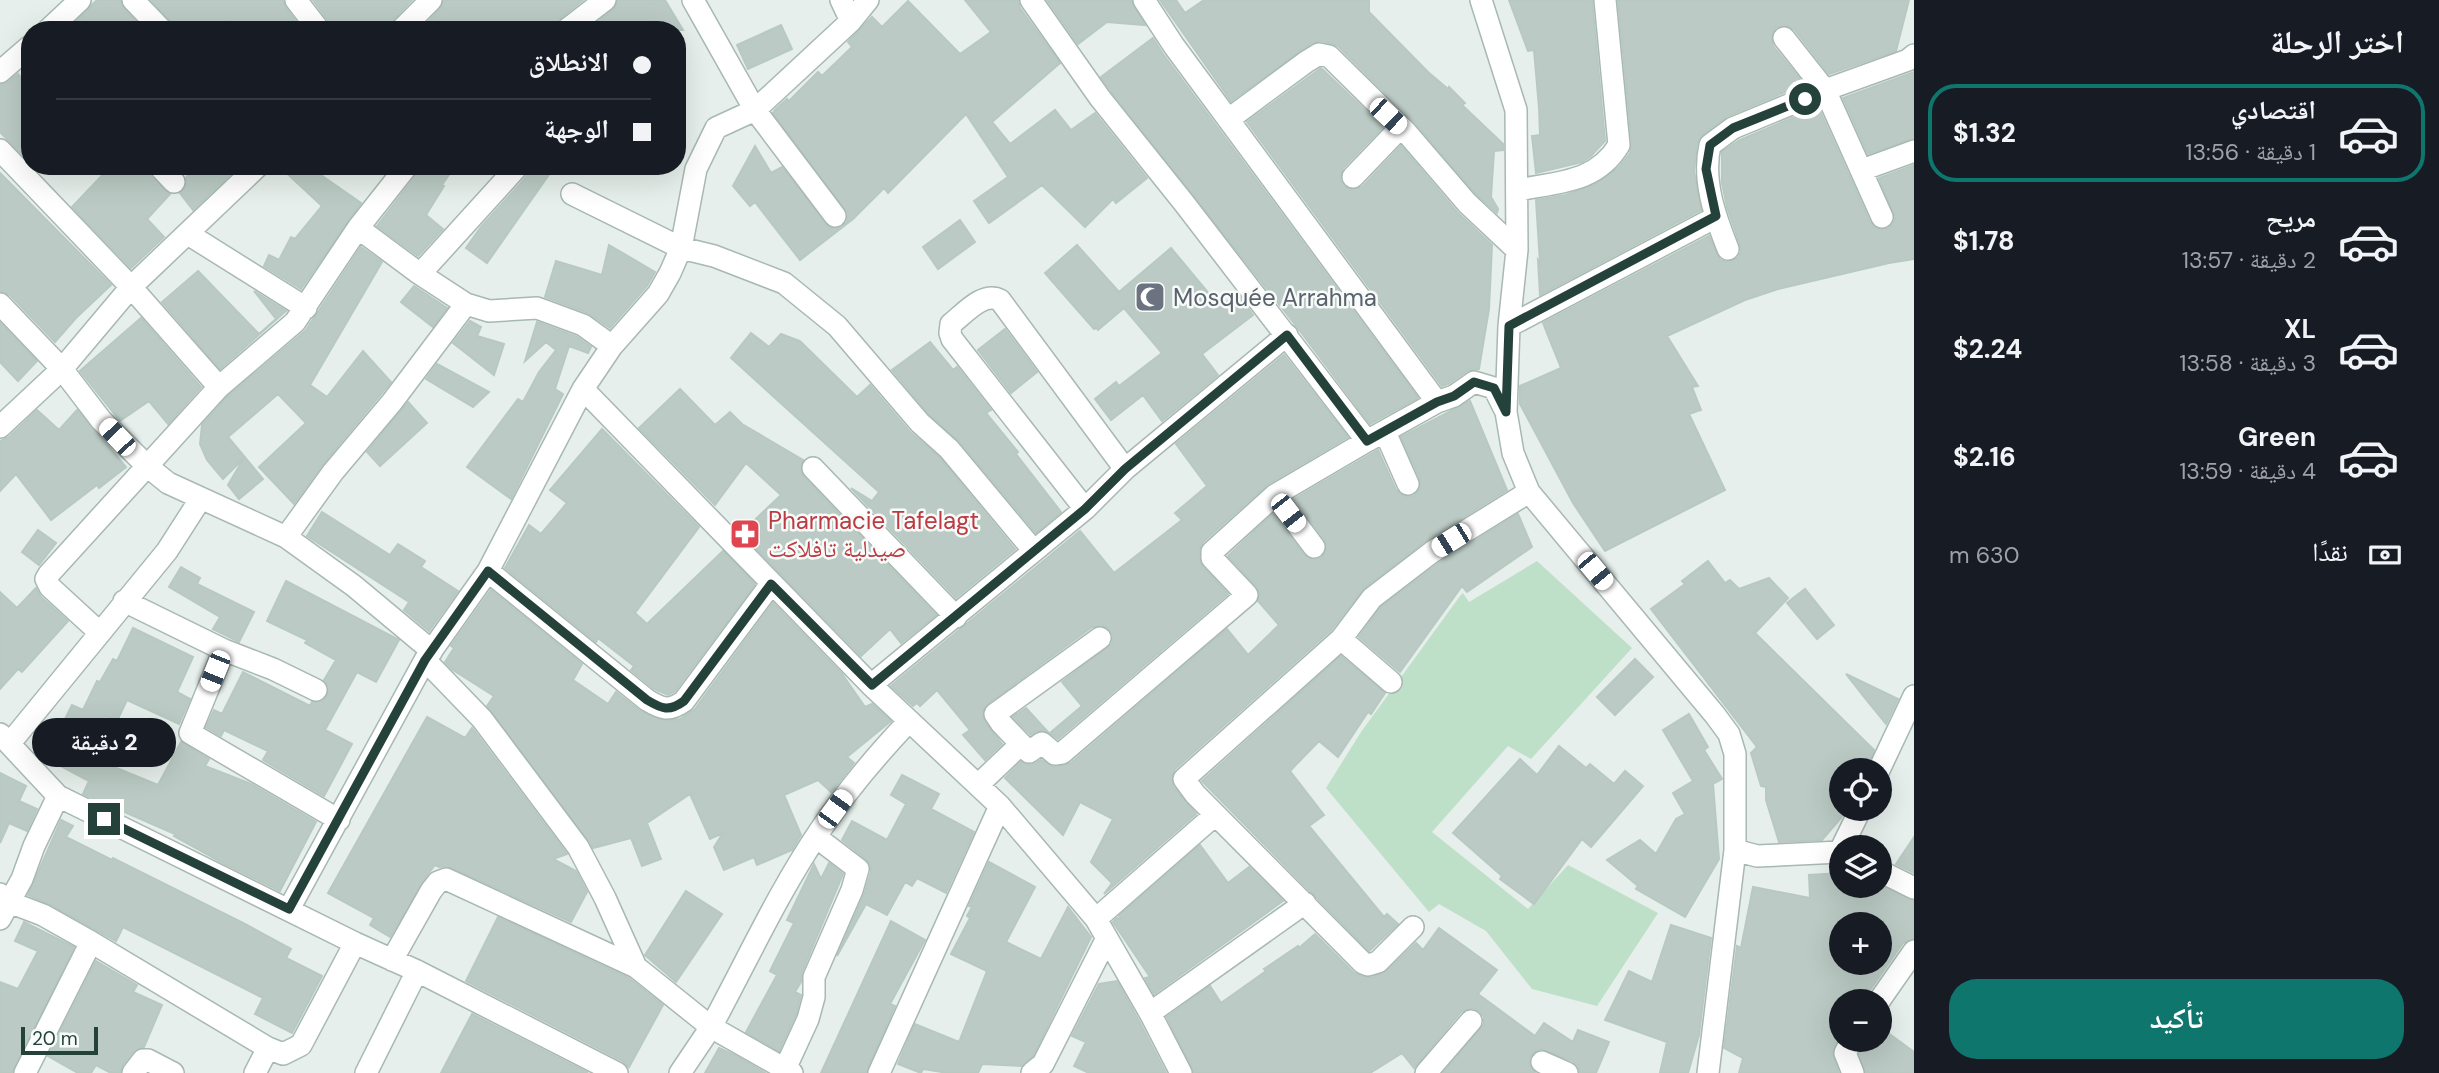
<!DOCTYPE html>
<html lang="ar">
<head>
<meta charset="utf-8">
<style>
	body { margin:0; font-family:"DM Sans","Noto Naskh Arabic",sans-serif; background:#20242c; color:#f1f3f6; direction:rtl; height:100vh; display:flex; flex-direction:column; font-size:26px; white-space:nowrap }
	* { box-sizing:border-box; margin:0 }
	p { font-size:23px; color:#9ea1a6 }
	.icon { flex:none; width:38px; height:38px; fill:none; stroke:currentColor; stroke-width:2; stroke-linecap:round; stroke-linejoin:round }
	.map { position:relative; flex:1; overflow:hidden; direction:ltr }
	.side { display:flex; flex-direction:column; background:#171b24; width:525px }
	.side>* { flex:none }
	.top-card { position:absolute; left:21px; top:21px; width:665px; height:154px; border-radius:28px; box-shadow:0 7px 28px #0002; direction:rtl; display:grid; align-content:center; height:154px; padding:0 35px; background:#171b24 }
	.tools { position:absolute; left:1829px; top:758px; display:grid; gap:14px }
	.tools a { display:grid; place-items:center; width:63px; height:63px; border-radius:50%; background:#171b24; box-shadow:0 7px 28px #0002; font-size:35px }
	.scale { position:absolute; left:21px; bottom:18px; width:77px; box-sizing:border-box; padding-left:7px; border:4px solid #24423a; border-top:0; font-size:19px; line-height:24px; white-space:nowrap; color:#24423a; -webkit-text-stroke:5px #f7fbf9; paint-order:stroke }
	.end { position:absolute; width:32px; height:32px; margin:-16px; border:9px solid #24423a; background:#fff; box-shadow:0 0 0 4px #fff }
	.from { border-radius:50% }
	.bubble { position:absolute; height:49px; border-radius:24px; background:#171b24; box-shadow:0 7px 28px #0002; font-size:23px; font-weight:800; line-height:49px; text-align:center; direction:rtl }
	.car { position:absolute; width:21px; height:42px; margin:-21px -10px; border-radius:9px; box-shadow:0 0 5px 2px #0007; background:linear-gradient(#fff 24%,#345 0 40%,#fff 0 76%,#345 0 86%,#fff 0) }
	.top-card b { display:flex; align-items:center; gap:24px; height:66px; font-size:26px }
	.top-card b+b { border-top:2px solid #363941 }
	.top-card i { width:18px; height:18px; background:#f1f3f6 }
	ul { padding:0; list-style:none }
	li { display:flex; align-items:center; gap:21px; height:98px; margin:0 14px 10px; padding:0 21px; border:4px solid transparent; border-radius:28px }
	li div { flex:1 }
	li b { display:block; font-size:26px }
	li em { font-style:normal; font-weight:800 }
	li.selected { border-color:#0f766e }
	li>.icon { width:63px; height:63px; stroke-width:1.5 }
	h2 { padding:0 35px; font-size:32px; line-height:84px }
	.pay { display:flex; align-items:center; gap:18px; height:77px; padding:0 35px; font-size:26px }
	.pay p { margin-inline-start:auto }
	.primary-button { display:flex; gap:14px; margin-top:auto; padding:14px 35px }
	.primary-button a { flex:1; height:80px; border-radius:28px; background:#0f766e; color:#fff; font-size:28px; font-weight:800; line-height:80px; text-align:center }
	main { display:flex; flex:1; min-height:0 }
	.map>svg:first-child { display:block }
	.green { fill:#bfe0c8 }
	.building { fill:#bbcac4; stroke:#b8c9c2; stroke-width:2; fill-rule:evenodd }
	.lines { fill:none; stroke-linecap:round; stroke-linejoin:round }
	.minor-casing { stroke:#a8b8b2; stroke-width:24 }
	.minor { stroke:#fff; stroke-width:21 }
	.route { stroke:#24423a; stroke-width:9 }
	.labels { text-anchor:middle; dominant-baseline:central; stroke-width:5; stroke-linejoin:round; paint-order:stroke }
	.worship-label { font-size:24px; fill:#5b616d; stroke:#f7fbf9; text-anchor:start }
	.health-label { font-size:24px; fill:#be3a42; stroke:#f7fbf9; text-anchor:start }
</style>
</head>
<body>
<main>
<section class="side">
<h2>اختر الرحلة</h2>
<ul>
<li class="selected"><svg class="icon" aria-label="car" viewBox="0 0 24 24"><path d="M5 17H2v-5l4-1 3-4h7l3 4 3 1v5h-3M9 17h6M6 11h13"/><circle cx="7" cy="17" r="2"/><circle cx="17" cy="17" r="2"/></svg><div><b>اقتصادي</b><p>1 دقيقة · 13:56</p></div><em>$1.32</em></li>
<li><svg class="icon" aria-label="car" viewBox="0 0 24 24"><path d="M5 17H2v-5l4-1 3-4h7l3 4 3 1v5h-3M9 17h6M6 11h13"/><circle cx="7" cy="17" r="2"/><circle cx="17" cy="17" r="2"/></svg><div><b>مريح</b><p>2 دقيقة · 13:57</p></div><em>$1.78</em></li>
<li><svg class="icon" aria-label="car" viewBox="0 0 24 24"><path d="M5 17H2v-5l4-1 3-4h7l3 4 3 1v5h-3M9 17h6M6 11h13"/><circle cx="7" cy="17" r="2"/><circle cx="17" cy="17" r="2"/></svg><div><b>XL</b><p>3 دقيقة · 13:58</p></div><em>$2.24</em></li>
<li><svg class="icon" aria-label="car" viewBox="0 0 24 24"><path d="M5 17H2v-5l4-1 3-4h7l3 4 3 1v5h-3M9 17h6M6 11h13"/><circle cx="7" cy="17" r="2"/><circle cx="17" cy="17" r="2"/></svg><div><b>Green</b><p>4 دقيقة · 13:59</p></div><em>$2.16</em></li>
</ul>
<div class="pay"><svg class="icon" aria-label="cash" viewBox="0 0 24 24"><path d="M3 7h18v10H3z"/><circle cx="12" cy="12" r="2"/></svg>نقدًا<p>630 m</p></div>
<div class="primary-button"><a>تأكيد</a></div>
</section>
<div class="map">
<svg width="1914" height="1073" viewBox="0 0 1914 1073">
	<rect width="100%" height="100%" fill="#e6efeb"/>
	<!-- green -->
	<path class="green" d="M1537 561 1632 648 1531 759 1508 746 1432 832 1528 909 1568 865 1658 913 1597 1006 1532 989 1486 931 1439 904 1429 912 1326 788 1361 732 1460 596 1463 593 1469 602Z"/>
	<!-- building -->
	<path class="building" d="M97 0H120L124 9 144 30H67Z
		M151 0H283L286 8 302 30H239L229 20 217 30H175L171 21Z
		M313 0H412L392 21 388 30H332L329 22Z
		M444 0H583L558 20 553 30H420L440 9Z
		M618 0H665L683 30H588L613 10Z
		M965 0H1018L1020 8 1060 63 992 122 1010 144 1055 110 1071 130 1095 113 1147 178 1116 203 1113 199 1085 227 1042 185 989 223 974 201 1008 177 966 114 888 193 884 188 853 219 800 260 755 202 750 206 733 186 755 146 771 173 782 167 829 228 842 227 847 222 848 214 773 113 775 110 787 99 789 101 818 72 822 76 852 47 848 42 872 17 882 27 908 1 960 54 991 32Z
		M1047 0H1131L1145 25 1107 22 1078 44Z
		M1160 0H1176L1185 13 1204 0H1369V12L1428 72 1448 89 1449 87 1465 103 1462 105 1503 144V150L1494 151 1491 197 1498 209 1497 213 1476 194 1415 123 1338 46 1322 41 1312 43 1231 101Z
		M1509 0H1592L1605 141 1591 156 1582 162 1536 173 1532 136 1540 135 1539 108 1534 50 1528 51Z
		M1618 0H1909L1896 51 1829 74 1794 29 1788 26 1776 27 1772 34 1773 46 1804 84 1728 116 1702 135 1697 143 1694 171 1701 210 1540 295 1538 260 1540 263 1536 200 1565 195 1594 185 1619 167 1630 153 1632 145Z
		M781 25 792 49 748 69 737 45Z
		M1153 38 1163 54 1418 398 1370 424 1297 327 1110 90 1101 77Z
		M1321 68 1383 127 1343 168 1340 180 1343 186 1351 190 1362 187 1401 146 1457 212 1492 245 1489 309 1479 369 1467 371 1448 384 1442 386 1247 122Z
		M1914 72V138L1868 154 1843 98Z
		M18 74 30 88V162L0 132V85L8 82Z
		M1818 107 1870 222 1875 228 1888 229 1893 224 1895 218 1879 178 1914 165V259L1889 263 1778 289 1745 300 1667 336 1698 386 1692 387 1701 410 1689 414 1725 490 1605 551 1573 503 1520 404V386L1561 368 1543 323 1709 236 1720 260 1727 262 1738 258 1741 252 1740 245 1727 207 1722 183V152L1740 140Z
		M111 166H146L149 175 170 194 147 219 164 237 131 268 72 207Z
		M193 166H239L193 210 180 193 186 186V178Z
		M279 166H308L361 203 301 289 264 266 269 255 279 260 291 237 295 239 322 206Z
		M420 166H455L442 185 444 186 426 215 443 229 418 256 377 226 417 174Z
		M531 166H555L487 263 466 248 481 227 528 175Z
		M0 173 111 285 76 318 55 342 10 295 0 291Z
		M960 220 975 242 938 269 923 247Z
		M609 245 655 272 647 286 610 328 588 313 545 297 556 261 602 275Z
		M1077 245 1119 292 1171 248 1220 307 1238 294 1253 315 1202 354 1218 375 1162 421 1143 395 1111 420 1095 399 1116 382 1119 386 1162 353 1124 308 1098 330 1097 328 1094 329 1045 273Z
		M361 247 382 262 310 385 327 397 363 351 391 382 323 464 294 504 259 467 306 423 278 394 228 437 263 479 239 499 228 485 244 458 223 479 207 460 200 444 202 425 228 396 306 330Z
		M198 271 259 334 276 319 254 291 286 311 220 369 162 302Z
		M414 286 447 308 433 327 401 302Z
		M141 318 201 387 168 424 149 401 120 421 80 371Z
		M470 321 481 327 477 336 504 344 494 375 453 343Z
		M537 322 577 337 591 347 588 353 569 346 555 389 563 394 511 499 467 467 518 399 523 402 539 372 556 350 546 342 525 361Z
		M0 323 37 361 18 381 0 362Z
		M1005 329 1037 372 1011 393 978 350Z
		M751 333 769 347 781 334 800 341 857 397 870 385 910 432 940 458 1015 549 956 598 851 488 872 501 879 492 731 358Z
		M930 342 953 370 957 367 991 410 986 413 1018 452 1016 454 1061 512 1036 533 959 441 929 414 892 370Z
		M1284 355 1348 437 1268 484 1203 542 1199 552 1202 566 1228 594 1058 739 1050 733 1082 706 1062 682 1112 644 1113 636 1105 626 1092 627 987 704 983 709 984 721 1002 744 985 760 963 735 970 730 937 690 920 706 917 703 913 706 891 686 1080 531 1114 573 1182 520 1175 513 1207 486 1176 444Z
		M437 364 489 392 473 407 426 379Z
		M680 389 715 425 730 412 742 424 803 460 800 470 804 477 936 615 901 643 890 629 861 656 741 533 781 495 746 463 715 505 639 428Z
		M1470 401 1507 490 1424 542 1364 588 1331 630 1175 769 1172 775 1173 786 1196 814 1104 894 1112 883 1091 862 1113 819 1080 802 1063 835 1005 778 1021 762 1030 765 1041 760 1051 766 1056 767 1071 763 1227 629 1248 655 1279 625 1258 601 1260 593 1257 587 1228 556 1273 514 1304 555 1315 560 1321 558 1326 551 1325 540 1294 499 1378 450 1396 490 1406 497 1414 496 1419 491 1420 479 1401 437Z
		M408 402 427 423 380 466 367 452Z
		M37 410 59 430 77 410 126 467 99 488 97 485 51 520 16 474 0 491V441L9 437Z
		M602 429 699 527 635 613 647 624 723 551 755 584 675 691 668 695 654 689 631 670 634 666 598 638 596 642 505 568 529 525 541 534 567 503 550 490Z
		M322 512 390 555 398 544 425 561 421 567 458 591 429 631 404 610 409 602 307 536Z
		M1518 514 1532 547 1467 592 1462 586 1400 672 1359 637 1381 607 1439 563Z
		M38 530 56 543 39 565 22 552Z
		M1708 561 1725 583 1730 580 1739 589 1769 578 1788 598 1755 633 1874 750 1866 770H1841V808H1846L1841 818 1822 840 1779 842 1766 800V787L1761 786 1751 753 1757 747 1651 609 1685 584 1682 581Z
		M181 567 200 578 197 584 254 612 239 642 213 629 220 617 169 587Z
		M286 581 399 640 376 682 357 672 325 730 352 744 324 796 263 760 268 751 224 730 221 736 206 727 214 710 222 714 243 672 310 706 312 702 323 701 327 696 329 688 324 680 336 660 305 643 307 640 267 621Z
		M36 588 41 597 68 621 22 672 18 669 0 689V592L17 608Z
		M1805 589 1834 625 1817 639 1787 603Z
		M491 590 582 664 573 680 608 704 616 692 640 711 666 721 680 719 695 709 773 603 842 674 865 707 872 704 891 721 847 757 854 763 831 792 818 780 784 795 801 835 792 850 757 865 754 857 724 870 714 847 723 833 710 839 690 794 647 823 661 859 642 866 631 838 593 848 487 706 494 696 453 670 445 662 454 648 451 646Z
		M133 628 193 657 177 692 190 699 179 724 127 700 117 721 105 716 85 755 158 785 181 742 209 759 205 766 251 784 316 822 280 891 223 863 174 836 175 834 83 794 89 781 38 754 50 729 58 733 72 705 83 710 97 681 100 682 113 659 117 661Z
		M1341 656 1385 693 1371 714 1368 712 1338 757 1319 741 1290 771 1324 815 1309 826 1384 917 1387 914 1398 924 1369 951 1202 781Z
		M1635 659 1653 677 1615 715 1597 697Z
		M1846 674 1898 699 1886 724 1865 698Z
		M1026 708 1048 732 1042 730 1031 735 1013 717Z
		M1689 714 1708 747 1704 750 1722 779 1713 784 1719 859 1685 917 1636 889 1638 886 1607 860 1640 840 1656 854 1676 819 1685 814 1673 793 1693 781 1663 730Z
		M427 717 465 738 472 728 567 854 553 859 576 871 587 892 571 922 447 866 439 867 435 865 428 874 390 937 370 925 374 918 328 893Z
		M1559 746 1586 768 1590 764 1614 784 1625 771 1643 786 1591 847 1582 839 1534 904 1500 879 1502 876 1453 833 1520 759 1537 775Z
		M0 773 26 786 19 801 37 809 27 831 9 823 0 843Z
		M902 775 939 794 931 809 974 832 946 893 917 878 912 886 905 882 887 915 866 904 837 956 864 895 871 872V866L866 859 842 840 852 821 887 840 906 804 891 795Z
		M61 820 73 826 66 837 112 860 113 858 245 924 291 949 286 958 322 976 292 1033 255 1014 263 998 123 927 116 941 49 904 28 895Z
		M1914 837V873L1896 864Z
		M1200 845 1228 883 1249 867 1283 901 1154 994 1145 978 1150 977 1113 922 1117 918 1122 920 1119 916Z
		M989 862 1035 887 1006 942 1041 959 1068 907 1091 937 1033 1056 1021 1066 982 1064 978 1073H948L923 1069 921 1073 898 1064 915 1024 959 1042 987 971 951 954 970 918 967 916 972 907 969 906Z
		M829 863 843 874 802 972 801 982 795 992 801 995 796 1014 779 1051 746 1032 777 975 770 971 794 923 787 920 814 864 821 879Z
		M1841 873V886L1880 885 1914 901V938L1903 943 1868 993 1866 1001H1841V1033L1832 1053 1839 1073H1739L1743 1058 1724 1048 1737 946 1741 948 1753 887 1810 898 1809 875ZM1841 924H1880V962H1841Z
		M686 891 722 914 676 982 645 955Z
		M498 917 629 978 663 1005 629 1067 623 1061 466 981Z
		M891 921 925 940 890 1004 895 1006 866 1073H821Z
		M24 922 74 947 12 1073H0V982L18 989 38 951 15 941Z
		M1671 925 1711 938 1699 1035 1688 1073H1660L1667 1042 1605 1020 1629 971 1652 982Z
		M1439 928 1497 970 1478 994 1535 1036 1544 1023 1573 1042 1578 1030 1609 1042 1596 1073H1580L1578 1066 1573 1061 1541 1049 1535 1051 1530 1057 1529 1064 1535 1073H1443L1484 1024V1017L1480 1012 1473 1008 1461 1012 1414 1068 1402 1053 1370 1073H1194L1167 1017 1210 986 1221 1003 1266 971 1264 969 1298 946 1299 948 1315 934 1354 973 1363 977 1371 978 1387 971 1416 943 1423 950Z
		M96 961 137 985 133 992 162 1005 144 1047 133 1052 123 1065 120 1073H111L96 1065 91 1073H78L48 1056Z
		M1117 981 1138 1019 1166 1073H1089L1074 1066 1086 1042 1072 1036 1099 984Z
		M472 1014 588 1073H441Z
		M1880 1027 1914 1052V1073H1866L1859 1054 1865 1040H1880Z
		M719 1048 734 1055 765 1073H705Z"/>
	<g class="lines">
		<!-- minor casing -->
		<g class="minor-casing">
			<path id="minor" d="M133 0 162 30
				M296 0 319 30
				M693 0 755 110 835 216
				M841 0 851 21
				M1031 0 1100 98 1184 203 1367 441
				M1144 0 1174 46 1437 402
				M1481 0 1516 110 1517 250 1509 326 1506 412 1513 453 1529 492 1715 715 1729 734 1735 754V850L1708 1073
				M48 30 80 0
				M401 30 431 0
				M566 30 605 0
				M1784 38 1825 90 1882 217
				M0 72 30 46
				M1229 119 1306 62 1319 54 1329 56 1406 132 1467 203 1517 250
				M0 150 131 287 219 387
				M159 166 174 182
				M1862 170 1914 151
				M1353 177 1401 127
				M1518 190C1558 182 1596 183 1619 145L1605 0
				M572 194 681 248 714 256 784 283 837 326 920 423 949 449 1034 551
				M358 228 420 274 466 304 489 311 537 308 583 325 612 346
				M188 234 306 308
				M1728 249C1715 216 1702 181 1710 145L1733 128 1825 90 1908 60 1914 55
				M420 274 518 166
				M0 304 62 369 101 420 147 466 168 483 286 537 354 586 432 651
				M1509 326 1716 217
				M583 389 871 685 1000 806 1096 919 1150 1013 1181 1073
				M0 427 62 369 131 287 258 166
				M1385 432 1408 484
				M813 468 956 617
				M1275 495 1314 547
				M1085 509 952 339 950 333 951 324C964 314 983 291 1000 300L1125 469
				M286 537 333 472 392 402 466 304
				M488 571 647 700C662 709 669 712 684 701L771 584
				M124 601 224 650 273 669 316 690
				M99 632 50 587 46 579 49 574 219 387 295 322 358 228 407 166
				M1341 639 1391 682
				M224 650 190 733 339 820
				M425 660 482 719 578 847 605 898 636 967
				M871 685 1085 509 1125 469 1287 335
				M0 734 58 796 355 943 417 971 617 1073
				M10 743 167 551 201 498
				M1021 744 1029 752 1042 743 1055 754 1062 753 1247 595 1212 558V552L1275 495 1367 441 1437 402 1454 396 1474 382 1494 388 1505 410
				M1879 770 1914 696
				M978 785 1021 744 1001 723 995 714 1100 638
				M1842 847 1861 808
				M1735 850 1757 856 1840 852 1841 849
				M1880 871 1914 888
				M0 894 9 902 43 915 91 942 268 1048 283 1054 301 1045 355 943
				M289 909 425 660 488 571 583 389 612 346 658 294 670 273 681 248 696 169 716 128 755 110 851 21 868 0
				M0 919 22 879 34 846 58 796
				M1096 919 1215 815
				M1413 927 1378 962 1368 965 1363 963 1195 794 1184 779 1341 639 1372 598 1432 552 1529 492
				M392 960 431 891 438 882 446 879 636 967 711 1027C747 961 778 892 821 829 847 790 877 755 909 721
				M1879 1001 1914 951
				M1150 1013 1305 903
				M1852 1040 1845 1053 1853 1073
				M1542 1062 1567 1073
				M785 1069 808 1019 814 997V977L852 890 858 869 816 837
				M25 1073 91 942
				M133 1073 143 1060H148L173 1073
				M255 1073 268 1048
				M366 1073 417 971
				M680 1073 711 1027 792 1073
				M879 1073 1000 806
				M1032 1073 1043 1064 1107 938
				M1426 1073 1471 1021"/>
		</g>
		<!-- minor -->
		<use href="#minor" class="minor"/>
	</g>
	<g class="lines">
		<!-- route -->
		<path class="route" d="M104 819 289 909 425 660 488 571 647 700C662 709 669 712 684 701L771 584 872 685 1085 509 1125 469 1287 335 1367 441 1437 402 1454 396 1474 382 1494 388 1506 412 1509 326 1716 216 1706 169 1710 145 1733 128 1805 99"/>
	</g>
	<!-- icons -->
	<defs>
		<g id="mosque-square" transform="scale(1.575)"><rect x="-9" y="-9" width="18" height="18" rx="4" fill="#6b7280" stroke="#f7fbf9"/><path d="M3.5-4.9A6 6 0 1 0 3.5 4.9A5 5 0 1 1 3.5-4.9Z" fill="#fff"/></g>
		<g id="pharmacy-square" transform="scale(1.575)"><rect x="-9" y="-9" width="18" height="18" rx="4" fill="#e0444e" stroke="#f7fbf9"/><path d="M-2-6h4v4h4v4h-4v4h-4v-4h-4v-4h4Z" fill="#fff"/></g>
	</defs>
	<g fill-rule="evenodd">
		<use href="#mosque-square" x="1150" y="297"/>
		<use href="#pharmacy-square" x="745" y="534"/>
	</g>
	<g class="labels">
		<!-- worship labels -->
		<g class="worship-label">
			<text x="1173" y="297">Mosquée Arrahma</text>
		</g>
		<!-- health labels -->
		<g class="health-label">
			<text x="768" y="520">Pharmacie Tafelagt<tspan x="768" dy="28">صيدلية تافلاكت</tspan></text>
		</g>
	</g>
</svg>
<div class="tools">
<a><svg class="icon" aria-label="locate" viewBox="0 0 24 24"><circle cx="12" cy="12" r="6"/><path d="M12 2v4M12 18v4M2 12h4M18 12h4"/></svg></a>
<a><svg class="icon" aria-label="layers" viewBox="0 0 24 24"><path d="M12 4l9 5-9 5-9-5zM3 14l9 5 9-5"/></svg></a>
<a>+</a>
<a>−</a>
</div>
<div class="scale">20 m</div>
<i class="end from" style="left:1805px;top:99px"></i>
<i class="end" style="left:104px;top:819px"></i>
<div class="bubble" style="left:32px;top:718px;width:144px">2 دقيقة</div>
<i class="car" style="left:1388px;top:116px;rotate:133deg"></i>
<i class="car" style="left:117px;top:437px;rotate:317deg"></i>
<i class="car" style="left:1288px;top:513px;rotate:142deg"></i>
<i class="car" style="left:1451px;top:540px;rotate:238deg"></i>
<i class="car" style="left:1595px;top:571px;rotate:140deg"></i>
<i class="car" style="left:215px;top:671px;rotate:202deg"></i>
<i class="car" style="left:835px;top:809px;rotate:36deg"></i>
<div class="top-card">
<b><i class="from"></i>الانطلاق</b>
<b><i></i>الوجهة</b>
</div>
</div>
</main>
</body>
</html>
